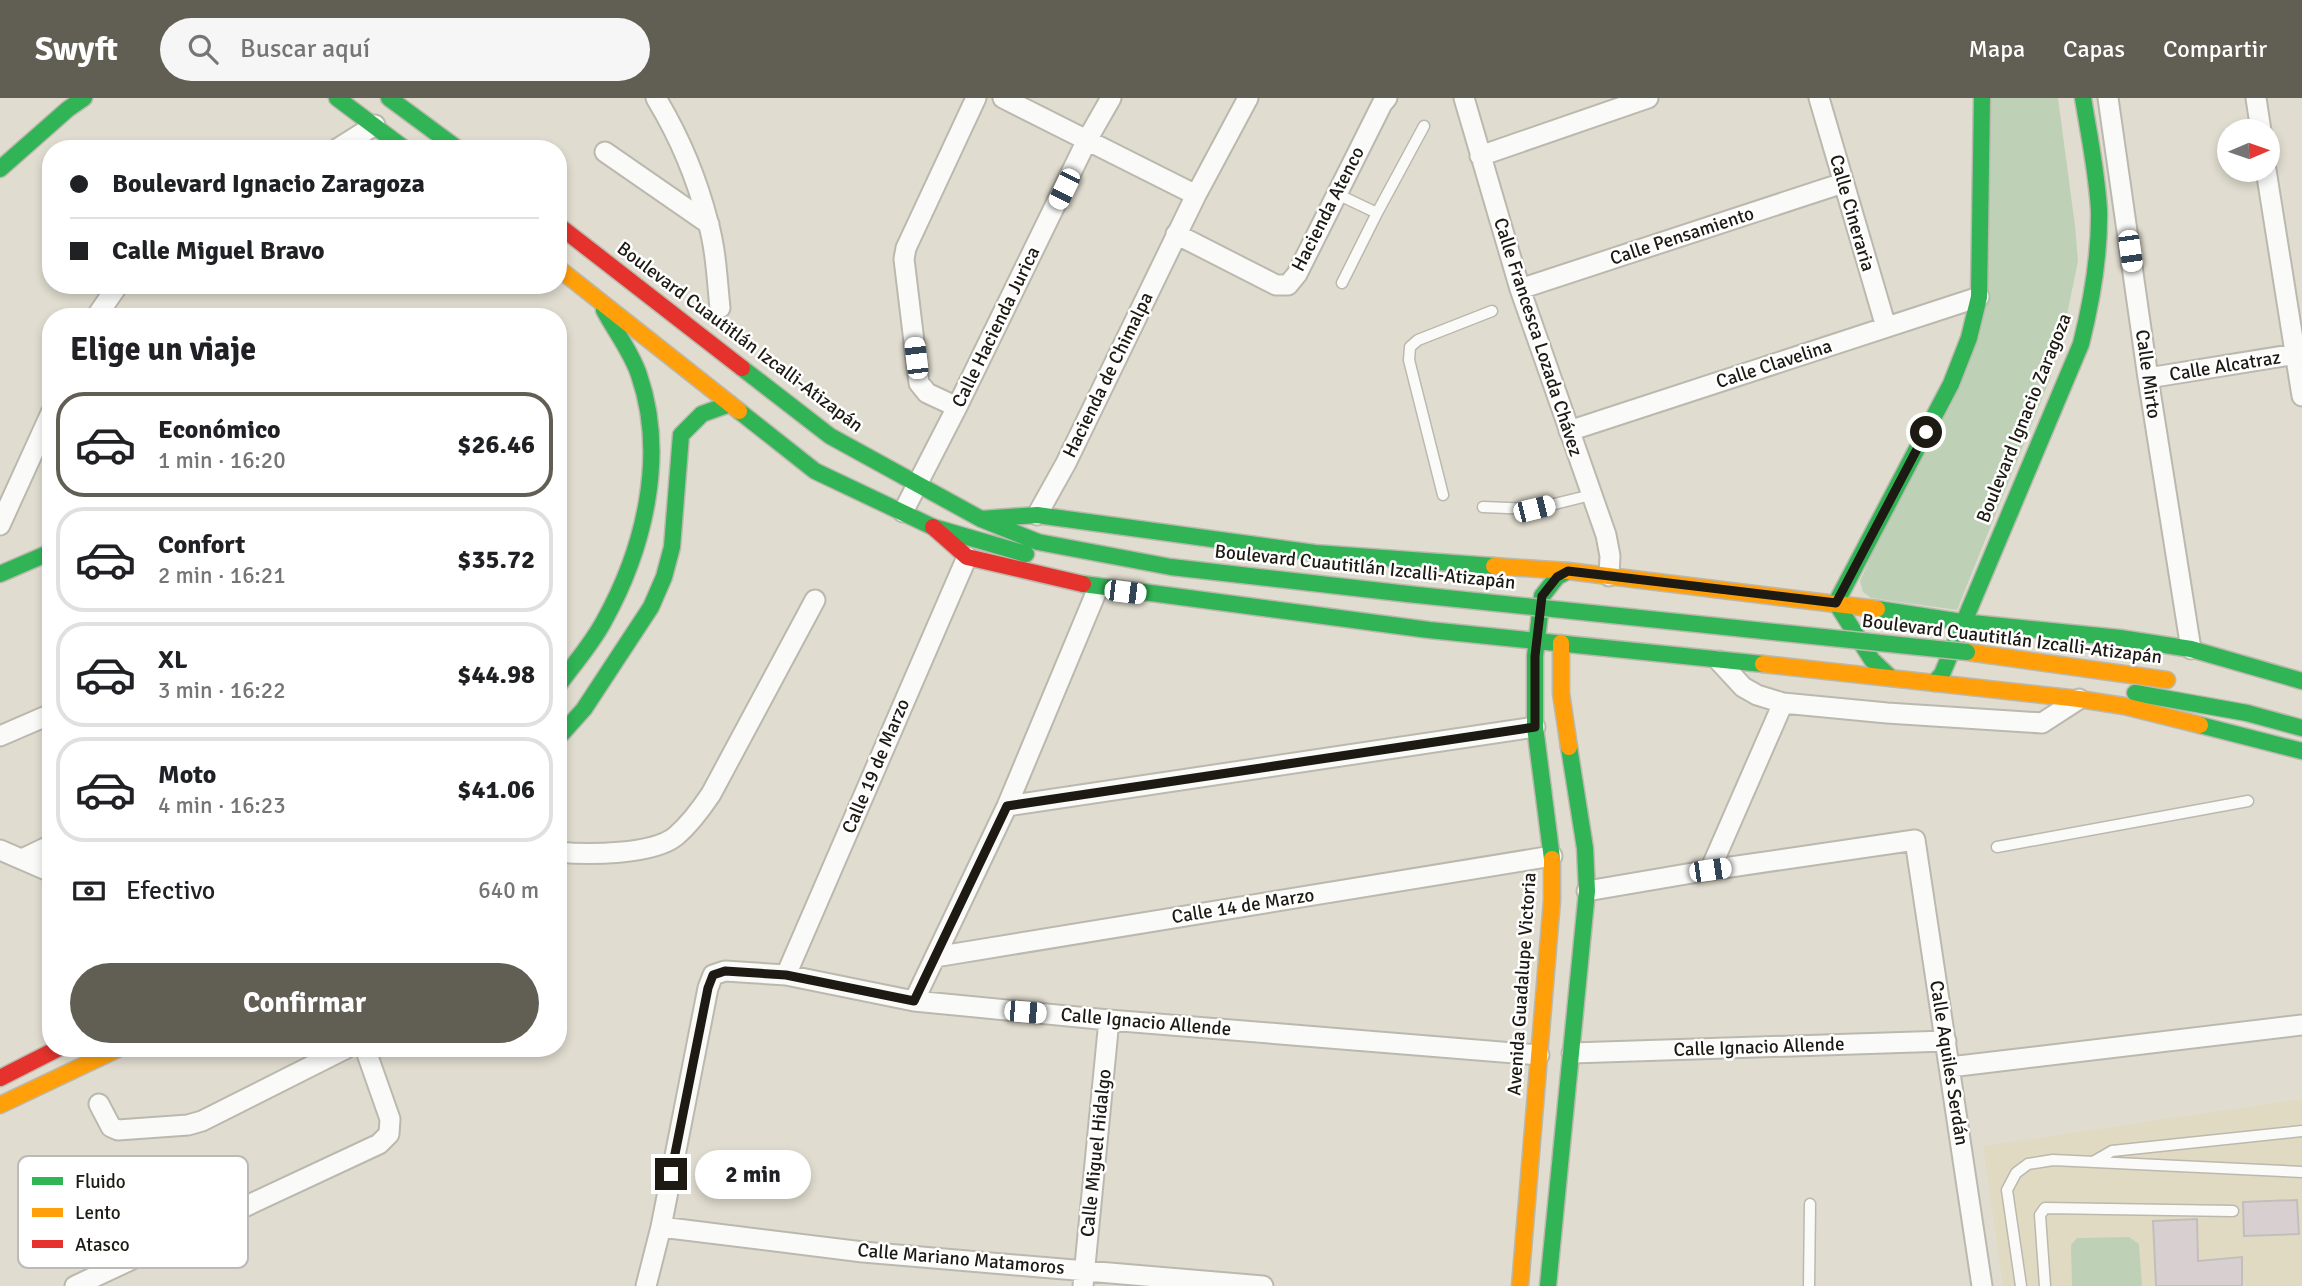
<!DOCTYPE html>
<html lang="es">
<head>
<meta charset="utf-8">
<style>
	body { margin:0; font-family:Signika,sans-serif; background:#f6f6f6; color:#202124; height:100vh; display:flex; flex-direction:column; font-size:26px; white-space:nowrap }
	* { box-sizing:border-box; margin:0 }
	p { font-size:23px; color:#757577 }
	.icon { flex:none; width:38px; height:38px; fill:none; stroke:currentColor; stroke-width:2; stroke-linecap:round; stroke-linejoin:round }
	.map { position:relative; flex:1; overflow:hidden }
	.sheet { position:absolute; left:42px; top:210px; width:525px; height:749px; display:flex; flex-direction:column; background:#fff; border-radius:28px; box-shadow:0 4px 10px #0003 }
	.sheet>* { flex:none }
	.banner { position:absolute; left:42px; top:42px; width:525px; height:154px; border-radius:28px; box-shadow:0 4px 10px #0003; display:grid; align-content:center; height:154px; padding:0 28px; background:#fff }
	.needle { width:46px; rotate:88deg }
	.buttons { position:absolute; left:2217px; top:21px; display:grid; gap:14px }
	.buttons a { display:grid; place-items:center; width:63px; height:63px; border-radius:50%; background:#fff; box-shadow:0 4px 10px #0003; font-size:35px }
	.end { position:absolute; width:32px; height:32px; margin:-16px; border:9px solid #1c1a12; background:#fff; box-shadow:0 0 0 4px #fff }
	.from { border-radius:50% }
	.bubble { position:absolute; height:49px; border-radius:24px; background:#fff; box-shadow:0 4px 10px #0003; font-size:23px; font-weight:700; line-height:49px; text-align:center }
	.car { position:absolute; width:21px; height:42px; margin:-21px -10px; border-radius:9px; box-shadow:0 0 5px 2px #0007; background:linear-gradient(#fff 24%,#345 0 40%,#fff 0 76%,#345 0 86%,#fff 0) }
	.banner b { display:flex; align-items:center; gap:24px; height:66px; font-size:26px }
	.banner b+b { border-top:2px solid #e0e0e0 }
	.banner i { width:18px; height:18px; background:#202124 }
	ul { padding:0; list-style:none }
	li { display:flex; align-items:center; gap:21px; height:105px; margin:0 14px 10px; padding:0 14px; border:4px solid #e0e0e0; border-radius:28px }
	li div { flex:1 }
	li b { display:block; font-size:26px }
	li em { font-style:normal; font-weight:700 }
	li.on { border-color:#615e54 }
	li>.icon { width:63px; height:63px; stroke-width:1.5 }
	h2 { padding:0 28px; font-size:32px; line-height:84px }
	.pay { display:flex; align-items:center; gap:18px; height:77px; padding:0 28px; font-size:26px }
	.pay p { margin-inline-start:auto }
	.action { display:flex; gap:14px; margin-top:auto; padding:14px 28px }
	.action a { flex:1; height:80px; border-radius:42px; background:#615e54; color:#fff; font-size:28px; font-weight:700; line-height:80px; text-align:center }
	header { display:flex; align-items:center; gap:42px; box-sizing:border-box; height:98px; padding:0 35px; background:#615e54; color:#fff }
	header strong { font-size:33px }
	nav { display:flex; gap:38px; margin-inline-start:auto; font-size:24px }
	.search { width:490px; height:63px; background:#f6f6f6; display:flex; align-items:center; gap:18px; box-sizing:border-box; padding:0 24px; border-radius:38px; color:#757577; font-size:26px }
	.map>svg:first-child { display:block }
	.built { fill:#e1dac3 }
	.green { fill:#bed1b6 }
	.building { fill:#d8cfd1; stroke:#c3bebc; stroke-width:2 }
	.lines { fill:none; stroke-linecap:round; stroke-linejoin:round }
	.lane-casing { stroke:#bbb8ae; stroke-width:13 }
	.street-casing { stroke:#bbb8ae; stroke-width:23 }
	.fast-casing { stroke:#bbb8ae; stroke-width:19 }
	.slow-casing { stroke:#bbb8ae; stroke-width:19 }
	.jam-casing { stroke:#bbb8ae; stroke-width:19 }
	.lane { stroke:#fafaf8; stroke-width:10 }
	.street { stroke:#fafaf8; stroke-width:19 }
	.fast { stroke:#30b455; stroke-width:16 }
	.slow { stroke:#ff9f0a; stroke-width:16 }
	.jam { stroke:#e5322d; stroke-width:16 }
	.fast-bridge-casing { stroke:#bbb8ae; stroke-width:19; stroke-linecap:butt }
	.fast-bridge { stroke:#30b455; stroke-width:16 }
	.route { stroke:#1c1a12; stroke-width:9 }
	.labels { text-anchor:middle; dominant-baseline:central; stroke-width:5; stroke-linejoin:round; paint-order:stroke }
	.street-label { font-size:19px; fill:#1c1a12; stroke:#fff }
	.key { fill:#fff; stroke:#bbbab8; stroke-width:2 }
	.key-label { font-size:19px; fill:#1c1a12 }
</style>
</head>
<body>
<header>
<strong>Swyft</strong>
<div class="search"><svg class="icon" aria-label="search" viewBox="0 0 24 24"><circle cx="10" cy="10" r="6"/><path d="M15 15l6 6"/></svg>Buscar aquí</div>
<nav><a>Mapa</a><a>Capas</a><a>Compartir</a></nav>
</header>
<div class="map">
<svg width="2302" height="1188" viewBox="0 0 2302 1188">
	<rect width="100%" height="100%" fill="#e0dccf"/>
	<!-- built -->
	<path class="built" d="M2302 1001V1188H2003L1983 1048Z"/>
	<!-- green -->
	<path class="green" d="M1989 0H2058L2075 128 2078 163 2063 236 2050 281 1957 512 1871 500 1863 494 1860 483 1982 210Z
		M2129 1139 2139 1146 2142 1188H2072L2071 1147 2077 1140Z"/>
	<!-- building -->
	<path class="building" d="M2297 1102 2299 1136 2244 1138 2243 1104Z
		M2197 1121 2198 1163 2242 1159V1188H2156L2153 1123Z"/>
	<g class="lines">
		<!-- lane casing -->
		<g class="lane-casing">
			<path id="lane" d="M1337 96 1377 115
				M1342 185 1377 115 1424 28
				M1443 397 1409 262 1410 249 1418 242 1492 213
				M1483 409 1534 411 1591 397
				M1997 749 2248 703
				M2093 1064 2112 1053 2302 1033
				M1809 1188 1810 1106
				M2021 1188 2007 1092 2016 1075 2028 1066 2053 1062 2302 1074
				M2045 1188 2040 1117 2045 1110 2233 1113"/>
		</g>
		<!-- street casing -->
		<g class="street-casing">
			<path id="street" d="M656 0C679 38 697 81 708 124 716 152 717 181 720 210
				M1003 0 1196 97
				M1464 0 1520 191 1606 437 1610 458 1609 478
				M1819 0 1886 229
				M2108 0 2148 280 2191 551
				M2256 0 2261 33
				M337 51 375 27
				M605 54 709 126
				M1480 58 1648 0
				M2266 72 2302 298
				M1176 136 1276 187H1288L1297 176 1382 6 1387 0
				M1520 191 1843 85
				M96 219 118 187
				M2148 280 2302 255
				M957 309 927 295 919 285 904 161 906 150 976 0
				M1569 333 1979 199
				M903 414 957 309 1087 42 1111 0
				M1037 417 1066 365 1196 97 1248 0
				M0 427 51 315
				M1719 563 1743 589 1757 597 1783 605 1887 615 2042 625 2079 601
				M0 638 51 616
				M1007 708 1535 629
				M0 752 51 774
				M558 754C587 757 653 757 676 738 690 726 701 711 711 696L815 502
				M24 760 51 747
				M1710 772 1783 605
				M1587 793 1710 772 1915 742 1982 1188
				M935 859 1552 758
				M786 877 967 459
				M914 903 1007 708 1098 490
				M1572 955 1946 943
				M1950 969 2302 927
				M99 1006 111 1029 118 1032 188 1027 202 1023 345 951
				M661 1129 863 1154 1263 1188
				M75 1188 379 1046 389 1036 390 1021 365 950
				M646 1188 661 1129 708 890 713 877 725 873 786 877 914 903 1109 922 1539 957
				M1083 1188 1109 922"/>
		</g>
		<!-- fast casing -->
		<g class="fast-casing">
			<path id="fast" d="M337 0 405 51
				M389 0 458 51
				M0 71 68 11 84 0
				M742 270 830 338 981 421 1038 444 1171 469 1408 496
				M739 313 815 373 933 429 1026 456
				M981 421 1037 417 1315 455 1494 468
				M0 476 51 454
				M1083 486 1429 532 1763 566
				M1877 511 1962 524 2120 540 2191 551 2302 583
				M1891 580 1872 562 1836 505 1951 286 1969 240 1979 199 1982 0
				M1934 585 1942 576 2081 246C2092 202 2100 158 2099 112 2097 75 2089 37 2083 0
				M558 588C573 567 592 546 604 523 644 451 667 358 639 277 632 255 615 233 604 212
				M2135 595 2247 615 2302 630
				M2200 627 2302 653
				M558 640 584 611 651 509 664 479 672 449 681 337 702 316 730 306
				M1552 761 1535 629V558L1542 498 1557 479 1568 473
				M1548 1188 1587 793 1585 750 1569 649"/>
		</g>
		<!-- slow casing -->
		<g class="slow-casing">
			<path id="slow" d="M558 170 739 313
				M1494 468 1568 473 1877 511
				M1561 545V595L1569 649
				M1967 554 2167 582
				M1763 566 2079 601 2124 608 2200 627
				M0 1007 120 950
				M1520 1188 1552 802V761"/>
		</g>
		<!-- jam casing -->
		<g class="jam-casing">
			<path id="jam" d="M558 127 742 270
				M933 429 967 459 1083 486
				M0 980 59 950"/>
		</g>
		<!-- lane -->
		<use href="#lane" class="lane"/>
		<!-- street -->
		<use href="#street" class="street"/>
		<!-- fast -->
		<use href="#fast" class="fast"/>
		<!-- slow -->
		<use href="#slow" class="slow"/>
		<!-- jam -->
		<use href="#jam" class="jam"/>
		<!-- fast-bridge casing -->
		<g class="fast-bridge-casing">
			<path id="fast-bridge" d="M1408 496 1967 554"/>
		</g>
		<!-- fast-bridge -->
		<use href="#fast-bridge" class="fast-bridge"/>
	</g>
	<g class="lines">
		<!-- route -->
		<path class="route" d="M671 1076 708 890 713 877 725 873 786 877 914 903 1007 708 1535 629V558L1542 498 1557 479 1568 473 1836 505 1926 334"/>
	</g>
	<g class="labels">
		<!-- street labels -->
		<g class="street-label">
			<text transform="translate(1328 111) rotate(-63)">Hacienda Atenco</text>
			<text transform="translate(1852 115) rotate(74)">Calle Cineraria</text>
			<text transform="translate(1682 138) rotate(-18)">Calle Pensamiento</text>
			<text transform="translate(996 229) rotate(-64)">Calle Hacienda Jurica</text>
			<text transform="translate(740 239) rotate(37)">Boulevard Cuautitlán Izcalli-Atizapán</text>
			<text transform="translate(1538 239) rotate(72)">Calle Francesca Lozada Chávez</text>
			<text transform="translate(1774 266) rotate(-18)">Calle Clavelina</text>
			<text transform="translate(2225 268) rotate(-9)">Calle Alcatraz</text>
			<text transform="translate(2148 276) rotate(82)">Calle Mirto</text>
			<text transform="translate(1108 277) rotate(-64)">Hacienda de Chimalpa</text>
			<text transform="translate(2024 320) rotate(-68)">Boulevard Ignacio Zaragoza</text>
			<text transform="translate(1365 469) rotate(6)">Boulevard Cuautitlán Izcalli-Atizapán</text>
			<text transform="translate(2012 541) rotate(7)">Boulevard Cuautitlán Izcalli-Atizapán</text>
			<text transform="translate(876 668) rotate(-67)">Calle 19 de Marzo</text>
			<text transform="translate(1243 808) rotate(-9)">Calle 14 de Marzo</text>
			<text transform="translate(1522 886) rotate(-86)">Avenida Guadalupe Victoria</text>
			<text transform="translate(1146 924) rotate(5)">Calle Ignacio Allende</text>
			<text transform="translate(1759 949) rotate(-2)">Calle Ignacio Allende</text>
			<text transform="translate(1949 965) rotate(81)">Calle Aquiles Serdán</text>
			<text transform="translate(1096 1055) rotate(-84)">Calle Miguel Hidalgo</text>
			<text transform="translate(961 1161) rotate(5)">Calle Mariano Matamoros</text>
		</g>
	</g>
	<!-- legend -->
	<rect x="18" y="1058" width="230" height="112" rx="10" class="key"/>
	<rect x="32" y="1079" width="31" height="8" fill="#30b455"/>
	<rect x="32" y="1110" width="31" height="9" fill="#ff9f0a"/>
	<rect x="32" y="1142" width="31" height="8" fill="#e5322d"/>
	<g class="key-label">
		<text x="75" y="1090">Fluido</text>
		<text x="75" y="1121">Lento</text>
		<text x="75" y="1153">Atasco</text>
	</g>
</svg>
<div class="buttons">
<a><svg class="needle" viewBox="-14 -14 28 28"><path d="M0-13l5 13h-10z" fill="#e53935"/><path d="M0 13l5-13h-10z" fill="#757577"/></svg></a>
</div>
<i class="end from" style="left:1926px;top:334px"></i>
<i class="end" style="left:671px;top:1076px"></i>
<div class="bubble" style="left:695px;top:1052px;width:116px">2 min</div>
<i class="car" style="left:1064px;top:91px;rotate:206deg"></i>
<i class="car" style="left:2130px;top:153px;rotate:172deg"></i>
<i class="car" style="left:916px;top:260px;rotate:353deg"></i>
<i class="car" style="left:1534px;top:411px;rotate:76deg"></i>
<i class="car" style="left:1125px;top:494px;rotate:97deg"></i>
<i class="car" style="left:1710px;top:772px;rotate:82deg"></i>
<i class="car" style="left:1025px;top:914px;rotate:95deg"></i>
<div class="banner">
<b><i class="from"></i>Boulevard Ignacio Zaragoza</b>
<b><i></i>Calle Miguel Bravo</b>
</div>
<section class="sheet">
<h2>Elige un viaje</h2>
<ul>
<li class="on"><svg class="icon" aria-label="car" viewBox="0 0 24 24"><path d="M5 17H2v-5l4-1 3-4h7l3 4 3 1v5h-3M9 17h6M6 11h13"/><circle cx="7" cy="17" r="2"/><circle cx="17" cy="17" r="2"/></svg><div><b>Económico</b><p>1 min · 16:20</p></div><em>$26.46</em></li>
<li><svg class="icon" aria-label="car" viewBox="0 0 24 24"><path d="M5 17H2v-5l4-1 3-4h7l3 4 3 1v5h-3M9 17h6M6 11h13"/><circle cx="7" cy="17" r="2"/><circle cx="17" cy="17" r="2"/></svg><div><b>Confort</b><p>2 min · 16:21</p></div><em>$35.72</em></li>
<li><svg class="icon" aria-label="car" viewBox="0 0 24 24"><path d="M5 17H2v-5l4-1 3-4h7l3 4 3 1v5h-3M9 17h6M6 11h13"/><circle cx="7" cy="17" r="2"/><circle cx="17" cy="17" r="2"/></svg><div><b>XL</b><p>3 min · 16:22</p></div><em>$44.98</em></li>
<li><svg class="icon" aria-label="car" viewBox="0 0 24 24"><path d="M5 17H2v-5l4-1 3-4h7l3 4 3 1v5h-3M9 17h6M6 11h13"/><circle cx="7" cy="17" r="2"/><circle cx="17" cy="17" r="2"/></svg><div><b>Moto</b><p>4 min · 16:23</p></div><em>$41.06</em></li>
</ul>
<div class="pay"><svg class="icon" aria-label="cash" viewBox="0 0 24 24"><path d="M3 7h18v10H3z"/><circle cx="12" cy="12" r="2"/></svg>Efectivo<p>640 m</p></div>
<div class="action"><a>Confirmar</a></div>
</section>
</div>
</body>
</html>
